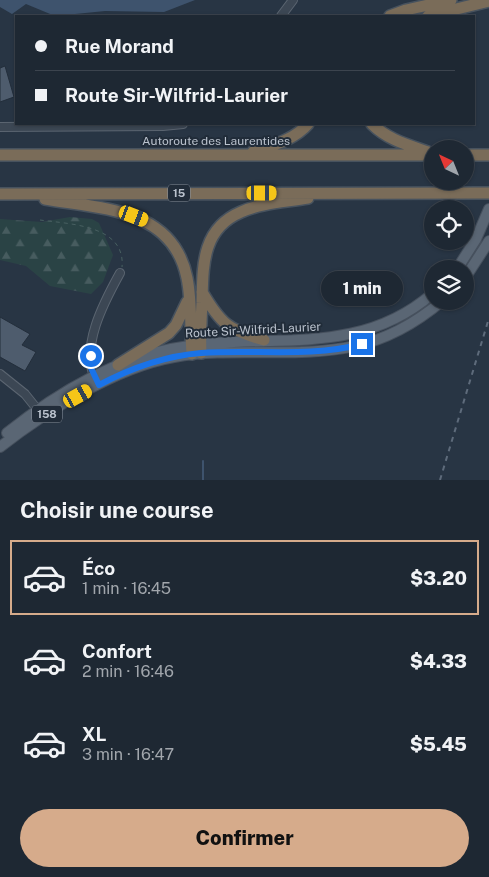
<!DOCTYPE html>
<html lang="fr">
<head>
<meta charset="utf-8">
<style>
	body { margin:0; font-family:"Public Sans",sans-serif; background:#26303b; color:#f1f3f6; height:100vh; display:flex; flex-direction:column; font-size:19px; white-space:nowrap }
	* { box-sizing:border-box; margin:0 }
	p { font-size:16px; color:#a1a6ac }
	.icon { flex:none; width:28px; height:28px; fill:none; stroke:currentColor; stroke-width:2; stroke-linecap:round; stroke-linejoin:round }
	.map { position:relative; height:480px; overflow:hidden }
	.side { display:flex; flex-direction:column; background:#1e2833; flex:1 }
	.side>* { flex:none }
	.guide { position:absolute; left:15px; top:15px; width:460px; height:110px; border-radius:0px; box-shadow:0 1px 4px #0004,0 0 0 1px #3c444e; display:grid; align-content:center; height:110px; padding:0 20px; background:#1e2833 }
	.needle { width:32px; rotate:317deg }
	.tools { position:absolute; left:424px; top:140px; display:grid; gap:10px }
	.tools a { display:grid; place-items:center; width:50px; height:50px; border-radius:50%; background:#1e2833; box-shadow:0 1px 4px #0004,0 0 0 1px #3c444e; font-size:25px }
	.end { position:absolute; width:22px; height:22px; margin:-11px; border:6px solid #1a73e8; background:#fff; box-shadow:0 0 0 2px #fff }
	.from { border-radius:50% }
	.bubble { position:absolute; height:35px; border-radius:18px; background:#1e2833; box-shadow:0 1px 4px #0004,0 0 0 1px #3c444e; font-size:16px; font-weight:800; line-height:35px; text-align:center }
	.car { position:absolute; width:15px; height:30px; margin:-15px -8px; border-radius:6px; box-shadow:0 0 4px 1px #0007; background:linear-gradient(#f5c518 24%,#345 0 40%,#f5c518 0 76%,#345 0 86%,#f5c518 0) }
	.guide b { display:flex; align-items:center; gap:18px; height:48px; font-size:19px }
	.guide b+b { border-top:1px solid #3c444e }
	.guide i { width:12px; height:12px; background:#f1f3f6 }
	ul { padding:0; list-style:none }
	li { display:flex; align-items:center; gap:15px; height:75px; margin:0 10px 8px; padding:0 10px; border:2px solid transparent; border-radius:0px }
	li div { flex:1 }
	li b { display:block; font-size:19px }
	li em { font-style:normal; font-weight:800 }
	li.current { border-color:#d6ab8b }
	li>.icon { width:45px; height:45px; stroke-width:1.5 }
	h2 { padding:0 20px; font-size:22px; line-height:60px }
	.action { display:flex; gap:10px; margin-top:auto; padding:10px 20px }
	.action a { flex:1; height:58px; border-radius:30px; background:#d6ab8b; color:#111; font-size:20px; font-weight:800; line-height:58px; text-align:center }
	.map>svg:first-child { display:block }
	.forest { fill:url(#forest-firs) }
	.water { fill:#3e536d }
	.lines { fill:none; stroke-linecap:round; stroke-linejoin:round }
	.stream { stroke:#3e536d; stroke-width:2 }
	.building { fill:#4e5c6d; stroke:#232e3b }
	.minor-casing { stroke:#5b6571; stroke-width:10 }
	.major-casing { stroke:#46505d; stroke-width:12 }
	.highway-casing { stroke:#47525e; stroke-width:14 }
	.path { stroke:#486061; stroke-width:1; stroke-dasharray:4 4; stroke-linecap:butt }
	.minor { stroke:#3c4754; stroke-width:8 }
	.major { stroke:#5a6674; stroke-width:10 }
	.highway { stroke:#7a6c59; stroke-width:11 }
	.rail { stroke:#5e6b7b; stroke-width:2; stroke-dasharray:5 5; stroke-linecap:butt }
	.route { stroke:#1a73e8; stroke-width:6 }
	.labels { text-anchor:middle; dominant-baseline:central; stroke-width:4; stroke-linejoin:round; paint-order:stroke }
	.shield { fill:#212c39; stroke:#8c95a1; stroke-width:1 }
	.shield-label { font-size:11px; font-weight:bold; fill:#bac2cd }
	.street-label { font-size:12px; fill:#bac2cd; stroke:#212c39 }
</style>
</head>
<body>
<div class="map">
<svg width="489" height="480" viewBox="0 0 489 480">
	<defs>
		<pattern id="forest-firs" width="22" height="20" patternUnits="userSpaceOnUse" patternTransform="scale(1.25)"><rect width="22" height="20" fill="#2a4345"/><path d="M5 1l3.5 6h-7zM16 11l3.5 6h-7z" fill="#475c5f"/></pattern>
	</defs>
	<rect width="100%" height="100%" fill="#283544"/>
	<!-- forest -->
	<path class="forest" d="M70 217 92 219 99 223 113 255 103 282 91 294 50 286 26 266 0 260V219L42 222Z"/>
	<!-- water -->
	<path class="water" d="M0 0H195L164 12 105 11 55 16 26 4 12 14 0 7Z"/>
	<g class="lines">
		<!-- stream -->
		<path class="stream" d="M203 461V480"/>
	</g>
	<!-- building -->
	<path class="building" d="M5 66 14 97 0 102V68Z
		M0 317 30 334 22 345 36 352 25 371 0 357Z"/>
	<g class="lines">
		<!-- minor casing -->
		<g class="minor-casing">
			<path id="minor" d="M281 16 293 0
				M0 127 163 126 183 124
				M0 374 25 394 41 414
				M96 381C79 348 104 302 120 273"/>
		</g>
		<!-- major casing -->
		<g class="major-casing">
			<path id="major" d="M457 269 476 239 489 209
				M465 278 489 241
				M7 433C55 395 110 361 171 349 263 330 354 361 432 294
				M0 447C46 411 116 367 174 357 234 346 296 359 355 346 388 339 417 322 442 301"/>
		</g>
		<!-- highway casing -->
		<g class="highway-casing">
			<path id="highway" d="M390 16 406 10 451 0
				M428 16 489 1
				M372 124C388 140 408 145 428 152
				M253 152C273 145 294 140 308 124
				M0 155H432
				M465 155H489
				M0 194 489 193
				M45 199C102 209 173 208 187 278 192 302 190 329 192 354
				M202 292C221 324 228 330 264 340
				M201 353C200 336 201 320 202 303 203 267 201 229 241 212 261 203 286 202 308 198
				M118 365 169 333 176 325 187 302"/>
		</g>
		<!-- path -->
		<path class="path" d="M40 220C69 224 126 225 122 267"/>
		<!-- minor -->
		<use href="#minor" class="minor"/>
		<!-- major -->
		<use href="#major" class="major"/>
		<!-- highway -->
		<use href="#highway" class="highway"/>
		<!-- rail -->
		<path class="rail" d="M440 480 489 318"/>
	</g>
	<g class="lines">
		<!-- route -->
		<path class="route" d="M91 356V368L99 385C131 368 164 356 201 353 254 349 310 358 362 344"/>
	</g>
	<g class="labels">
		<!-- shield labels -->
		<g class="shield">
			<rect x="168" y="184.5" width="22" height="17" rx="4"/>
			<rect x="32" y="405.5" width="30" height="17" rx="4"/>
		</g>
		<g class="shield-label">
			<text x="179" y="193">15</text>
			<text x="47" y="414">158</text>
		</g>
		<!-- street labels -->
		<g class="street-label">
			<text x="216" y="141">Autoroute des Laurentides</text>
			<text transform="translate(253 330) rotate(-3)">Route Sir-Wilfrid-Laurier</text>
		</g>
	</g>
</svg>
<div class="tools">
<a><svg class="needle" viewBox="-14 -14 28 28"><path d="M0-13l5 13h-10z" fill="#e53935"/><path d="M0 13l5-13h-10z" fill="#a1a6ac"/></svg></a>
<a><svg class="icon" aria-label="locate" viewBox="0 0 24 24"><circle cx="12" cy="12" r="6"/><path d="M12 2v4M12 18v4M2 12h4M18 12h4"/></svg></a>
<a><svg class="icon" aria-label="layers" viewBox="0 0 24 24"><path d="M12 4l9 5-9 5-9-5zM3 14l9 5 9-5"/></svg></a>
</div>
<i class="end from" style="left:91px;top:356px"></i>
<i class="end" style="left:362px;top:344px"></i>
<div class="bubble" style="left:321px;top:271px;width:82px">1 min</div>
<i class="car" style="left:262px;top:193px;rotate:90deg"></i>
<i class="car" style="left:134px;top:216px;rotate:111deg"></i>
<i class="car" style="left:78px;top:396px;rotate:61deg"></i>
<div class="guide">
<b><i class="from"></i>Rue Morand</b>
<b><i></i>Route Sir-Wilfrid-Laurier</b>
</div>
</div>
<section class="side">
<h2>Choisir une course</h2>
<ul>
<li class="current"><svg class="icon" aria-label="car" viewBox="0 0 24 24"><path d="M5 17H2v-5l4-1 3-4h7l3 4 3 1v5h-3M9 17h6M6 11h13"/><circle cx="7" cy="17" r="2"/><circle cx="17" cy="17" r="2"/></svg><div><b>Éco</b><p>1 min · 16:45</p></div><em>$3.20</em></li>
<li><svg class="icon" aria-label="car" viewBox="0 0 24 24"><path d="M5 17H2v-5l4-1 3-4h7l3 4 3 1v5h-3M9 17h6M6 11h13"/><circle cx="7" cy="17" r="2"/><circle cx="17" cy="17" r="2"/></svg><div><b>Confort</b><p>2 min · 16:46</p></div><em>$4.33</em></li>
<li><svg class="icon" aria-label="car" viewBox="0 0 24 24"><path d="M5 17H2v-5l4-1 3-4h7l3 4 3 1v5h-3M9 17h6M6 11h13"/><circle cx="7" cy="17" r="2"/><circle cx="17" cy="17" r="2"/></svg><div><b>XL</b><p>3 min · 16:47</p></div><em>$5.45</em></li>
</ul>
<div class="action"><a>Confirmer</a></div>
</section>
</body>
</html>
